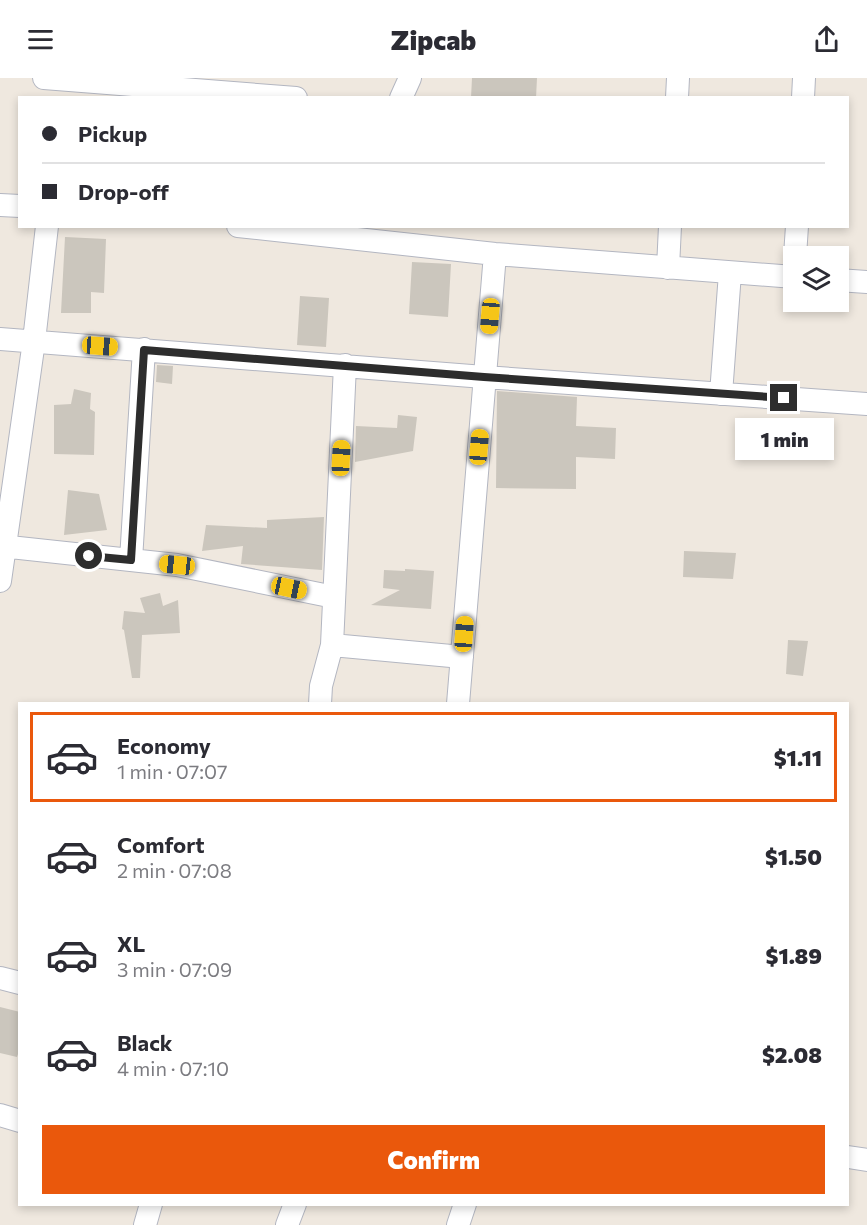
<!DOCTYPE html>
<html lang="en">
<head>
<meta charset="utf-8">
<style>
	body { margin:0; font-family:Commissioner,sans-serif; background:#f7f7f7; color:#2b2b33; height:100vh; display:flex; flex-direction:column; font-size:22px; white-space:nowrap }
	* { box-sizing:border-box; margin:0 }
	p { font-size:20px; color:#7c7c81 }
	.icon { flex:none; width:33px; height:33px; fill:none; stroke:currentColor; stroke-width:2; stroke-linecap:round; stroke-linejoin:round }
	.map { position:relative; flex:1; overflow:hidden }
	.side { position:absolute; left:18px; top:624px; width:831px; height:504px; display:flex; flex-direction:column; background:#fff; border-radius:0px; box-shadow:0 3px 9px #0003 }
	.side>* { flex:none }
	.top-card { position:absolute; left:18px; top:18px; width:831px; height:132px; border-radius:0px; box-shadow:0 3px 9px #0003; display:grid; align-content:center; height:132px; padding:0 24px; background:#fff }
	.fabs { position:absolute; left:783px; top:168px; display:grid; gap:12px }
	.fabs a { display:grid; place-items:center; width:66px; height:66px; border-radius:0px; background:#fff; box-shadow:0 3px 9px #0003; font-size:30px }
	.end { position:absolute; width:27px; height:27px; margin:-14px; border:8px solid #2d2d2d; background:#fff; box-shadow:0 0 0 3px #fff }
	.from { border-radius:50% }
	.bubble { position:absolute; height:42px; border-radius:0px; background:#fff; box-shadow:0 3px 9px #0003; font-size:20px; font-weight:800; line-height:42px; text-align:center }
	.car { position:absolute; width:18px; height:36px; margin:-18px -9px; border-radius:8px; box-shadow:0 0 4px 2px #0007; background:linear-gradient(#f5c518 24%,#345 0 40%,#f5c518 0 76%,#345 0 86%,#f5c518 0) }
	.top-card b { display:flex; align-items:center; gap:21px; height:57px; font-size:22px }
	.top-card b+b { border-top:2px solid #e1e1e2 }
	.top-card i { width:15px; height:15px; background:#2b2b33 }
	ul { padding:10px 0 0; list-style:none }
	li { display:flex; align-items:center; gap:18px; height:90px; margin:0 12px 9px; padding:0 12px; border:3px solid transparent; border-radius:0px }
	li div { flex:1 }
	li b { display:block; font-size:22px }
	li em { font-style:normal; font-weight:800 }
	li.active { border-color:#ea580c }
	li>.icon { width:54px; height:54px; stroke-width:1.5 }
	.button { display:flex; gap:12px; margin-top:auto; padding:12px 24px }
	.button a { flex:1; height:69px; border-radius:0px; background:#ea580c; color:#fff; font-size:24px; font-weight:800; line-height:69px; text-align:center }
	header { display:flex; justify-content:space-between; align-items:center; height:78px; padding:0 24px; background:#fff; font-size:27px; font-weight:800 }
	.map>svg:first-child { display:block }
	.building { fill:#cbc6bd }
	.lines { fill:none; stroke-linecap:round; stroke-linejoin:round }
	.street-casing { stroke:#b3b6c1; stroke-width:24 }
	.street { stroke:#fff; stroke-width:22 }
	.route { stroke:#2d2d2d; stroke-width:8 }
</style>
</head>
<body>
<header><svg class="icon" aria-label="menu" viewBox="0 0 24 24"><path d="M4 6h16M4 12h16M4 18h16"/></svg>Zipcab<svg class="icon" aria-label="share" viewBox="0 0 24 24"><path d="M12 15V3M7 8l5-5 5 5M5 13v7h14v-7"/></svg></header>
<div class="map">
<svg width="867" height="1147" viewBox="0 0 867 1147">
	<rect width="100%" height="100%" fill="#efe8df"/>
	<!-- building -->
	<path class="building" d="M472 0H537L536 20H471Z
		M65 159 106 161 104 215 91 214V235H61Z
		M412 184 451 186 448 239 409 236Z
		M300 218 329 220 326 269 297 267Z
		M157 287 173 288 172 306 156 304Z
		M74 311 91 315 90 331 95 334 94 377 54 376V327L71 326Z
		M497 313 577 319 576 348 616 350 615 381 576 379V411L496 410Z
		M398 337 417 339 413 373 355 384 356 348 397 350Z
		M68 412 99 416 107 452 64 457Z
		M324 439 322 492 241 486 243 468 202 473 206 447 267 450V442Z
		M684 473 736 475 733 501 683 499Z
		M405 491 434 493 431 531 371 527 400 512 383 510 384 492 405 493Z
		M160 515 163 528 178 522 180 555 142 557 140 600H132L124 552 122 551 124 533 145 535 140 520Z
		M788 562 808 563 803 598 786 596Z
		M0 929 20 934V970L17 979 0 975Z"/>
	<g class="lines">
		<!-- street casing -->
		<g class="street-casing">
			<path id="street" d="M44 0 296 20
				M401 20 410 0
				M677 20 678 0
				M803 20 804 0
				M0 127 20 128
				M238 148 495 176 794 199
				M795 178 797 148
				M668 190 670 148
				M838 202 867 204
				M0 261 484 299 867 326
				M721 316 730 195
				M0 468 177 487 334 519
				M131 482 144 271
				M0 503 34 263 47 148
				M332 567 462 579
				M320 626 321 608 332 567 345 287
				M458 626 495 176
				M0 900 20 905
				M0 1037 20 1043
				M848 1079 867 1082
				M145 1147 151 1126
				M287 1147 295 1126
				M458 1147 465 1126"/>
		</g>
		<!-- street -->
		<use href="#street" class="street"/>
	</g>
	<g class="lines">
		<!-- route -->
		<path class="route" d="M89 478 131 482 144 272 484 299 784 320"/>
	</g>
</svg>
<div class="fabs">
<a><svg class="icon" aria-label="layers" viewBox="0 0 24 24"><path d="M12 4l9 5-9 5-9-5zM3 14l9 5 9-5"/></svg></a>
</div>
<i class="end from" style="left:89px;top:478px"></i>
<i class="end" style="left:784px;top:320px"></i>
<div class="bubble" style="left:735px;top:340px;width:99px">1 min</div>
<i class="car" style="left:490px;top:238px;rotate:185deg"></i>
<i class="car" style="left:100px;top:268px;rotate:94deg"></i>
<i class="car" style="left:479px;top:369px;rotate:5deg"></i>
<i class="car" style="left:341px;top:380px;rotate:3deg"></i>
<i class="car" style="left:177px;top:487px;rotate:276deg"></i>
<i class="car" style="left:289px;top:510px;rotate:102deg"></i>
<i class="car" style="left:464px;top:556px;rotate:4deg"></i>
<div class="top-card">
<b><i class="from"></i>Pickup</b>
<b><i></i>Drop-off</b>
</div>
<section class="side">
<ul>
<li class="active"><svg class="icon" aria-label="car" viewBox="0 0 24 24"><path d="M5 17H2v-5l4-1 3-4h7l3 4 3 1v5h-3M9 17h6M6 11h13"/><circle cx="7" cy="17" r="2"/><circle cx="17" cy="17" r="2"/></svg><div><b>Economy</b><p>1 min · 07:07</p></div><em>$1.11</em></li>
<li><svg class="icon" aria-label="car" viewBox="0 0 24 24"><path d="M5 17H2v-5l4-1 3-4h7l3 4 3 1v5h-3M9 17h6M6 11h13"/><circle cx="7" cy="17" r="2"/><circle cx="17" cy="17" r="2"/></svg><div><b>Comfort</b><p>2 min · 07:08</p></div><em>$1.50</em></li>
<li><svg class="icon" aria-label="car" viewBox="0 0 24 24"><path d="M5 17H2v-5l4-1 3-4h7l3 4 3 1v5h-3M9 17h6M6 11h13"/><circle cx="7" cy="17" r="2"/><circle cx="17" cy="17" r="2"/></svg><div><b>XL</b><p>3 min · 07:09</p></div><em>$1.89</em></li>
<li><svg class="icon" aria-label="car" viewBox="0 0 24 24"><path d="M5 17H2v-5l4-1 3-4h7l3 4 3 1v5h-3M9 17h6M6 11h13"/><circle cx="7" cy="17" r="2"/><circle cx="17" cy="17" r="2"/></svg><div><b>Black</b><p>4 min · 07:10</p></div><em>$2.08</em></li>
</ul>
<div class="button"><a>Confirm</a></div>
</section>
</div>
</body>
</html>
